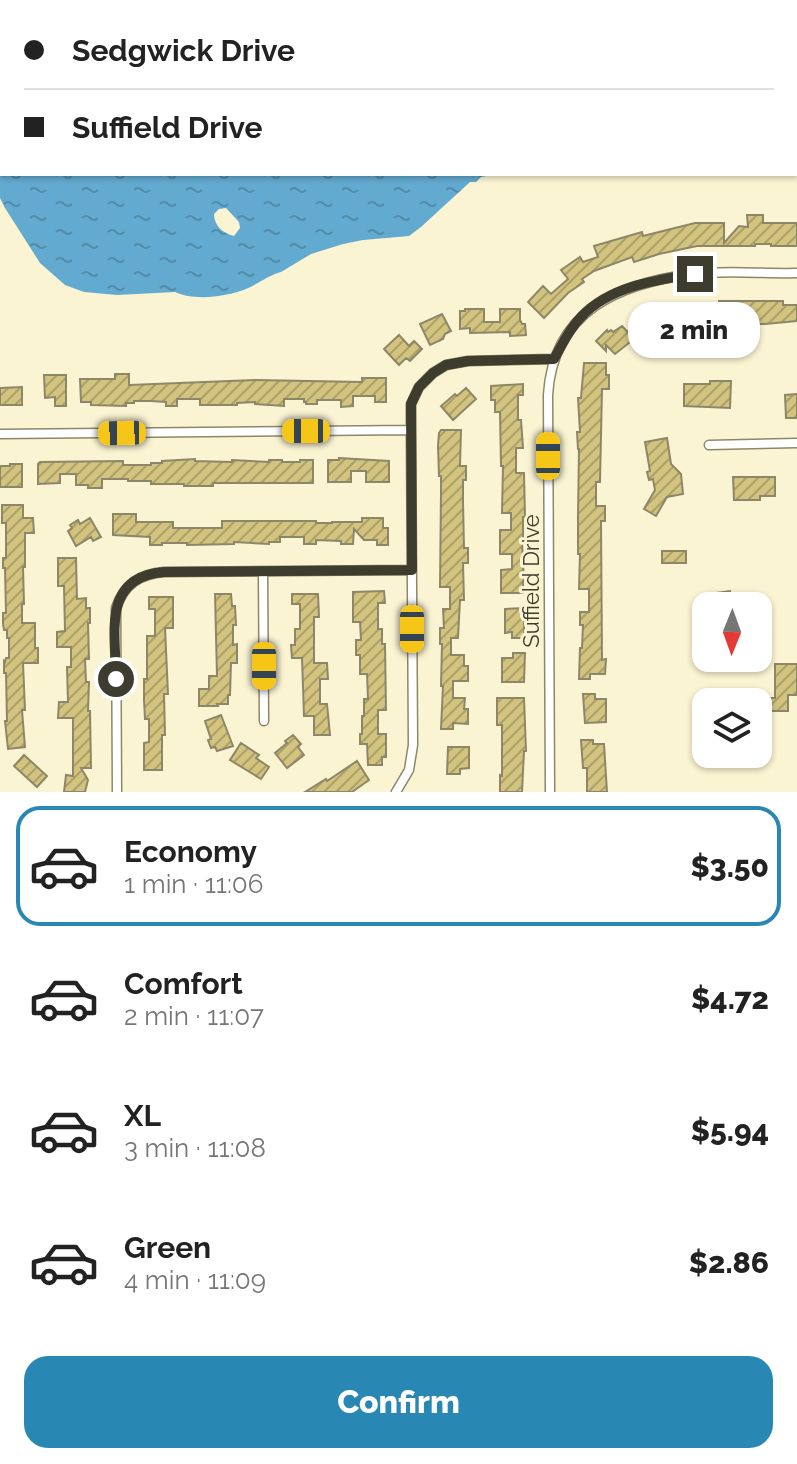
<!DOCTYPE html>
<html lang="en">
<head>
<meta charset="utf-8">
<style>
	body { margin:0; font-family:Raleway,sans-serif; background:#f2f2f2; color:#222; height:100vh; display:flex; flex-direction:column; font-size:30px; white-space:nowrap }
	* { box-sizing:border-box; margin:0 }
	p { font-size:26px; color:#767676 }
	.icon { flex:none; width:44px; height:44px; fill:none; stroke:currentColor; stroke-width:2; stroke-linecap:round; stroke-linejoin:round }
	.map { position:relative; height:792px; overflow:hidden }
	.panel { display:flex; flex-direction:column; background:#fff; flex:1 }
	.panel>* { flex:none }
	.hud { position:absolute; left:0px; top:0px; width:798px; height:176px; box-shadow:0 2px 6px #0004; display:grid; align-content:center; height:176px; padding:0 24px; background:#fff }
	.needle { width:52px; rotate:181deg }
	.buttons { position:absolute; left:692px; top:592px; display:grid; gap:16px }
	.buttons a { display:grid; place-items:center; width:80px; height:80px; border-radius:16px; background:#fff; box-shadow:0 2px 6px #0004; font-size:40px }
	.end { position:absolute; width:36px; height:36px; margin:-18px; border:10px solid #3e3c2f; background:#fff; box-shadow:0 0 0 4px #fff }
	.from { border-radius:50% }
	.bubble { position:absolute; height:56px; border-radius:24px; background:#fff; box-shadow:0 2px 6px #0004; font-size:26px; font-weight:800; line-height:56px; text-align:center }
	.car { position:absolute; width:24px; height:48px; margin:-24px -12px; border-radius:10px; box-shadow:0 0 6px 2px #0007; background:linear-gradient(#f5c518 24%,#345 0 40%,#f5c518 0 76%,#345 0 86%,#f5c518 0) }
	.hud b { display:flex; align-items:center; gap:28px; height:76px; font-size:30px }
	.hud b+b { border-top:2px solid #e0e0e0 }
	.hud i { width:20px; height:20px; background:#222 }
	ul { padding:14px 0 0; list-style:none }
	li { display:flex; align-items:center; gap:24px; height:120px; margin:0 16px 12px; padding:0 8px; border:4px solid transparent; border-radius:24px }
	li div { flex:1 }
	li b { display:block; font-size:30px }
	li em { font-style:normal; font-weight:800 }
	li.active { border-color:#2987b3 }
	li>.icon { width:72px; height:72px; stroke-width:1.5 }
	.cta { display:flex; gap:16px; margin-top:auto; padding:16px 24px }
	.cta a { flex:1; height:92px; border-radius:24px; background:#2987b3; color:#fff; font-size:32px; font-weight:800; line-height:92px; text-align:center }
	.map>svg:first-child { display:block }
	.water { fill:url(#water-ripples); fill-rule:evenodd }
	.building { fill:url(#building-hatch); stroke:#8d8769; stroke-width:2 }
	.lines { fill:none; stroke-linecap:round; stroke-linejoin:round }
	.street-casing { stroke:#8d8769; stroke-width:11 }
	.street { stroke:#fff; stroke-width:8 }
	.route { stroke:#3e3c2f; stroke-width:10 }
	.labels { text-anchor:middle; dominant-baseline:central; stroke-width:6; stroke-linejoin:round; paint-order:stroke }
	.street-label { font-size:22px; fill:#3e3c2f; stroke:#fbf4d3 }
</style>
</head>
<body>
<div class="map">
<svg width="797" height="792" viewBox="0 0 797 792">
	<defs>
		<pattern id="water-ripples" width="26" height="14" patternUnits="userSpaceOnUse" patternTransform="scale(2)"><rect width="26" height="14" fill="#63aad0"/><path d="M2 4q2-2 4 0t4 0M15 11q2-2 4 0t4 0" fill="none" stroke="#538ca9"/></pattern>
		<pattern id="building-hatch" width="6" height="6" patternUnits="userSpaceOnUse" patternTransform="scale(2)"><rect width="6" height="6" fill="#d2c47e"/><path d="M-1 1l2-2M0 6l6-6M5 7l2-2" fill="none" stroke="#aca068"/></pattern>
	</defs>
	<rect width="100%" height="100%" fill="#fbf4d3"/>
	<!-- water -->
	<path class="water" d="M0 0H483L480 2H2V174H497L481 177 476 182H470L421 227 409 236 363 240 343 244 311 254 281 272C269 275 258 284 246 289 226 297 194 301 175 292L117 295 84 292 65 285 40 263 5 208 0 198ZM226 208 239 222 240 228 234 236C223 233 214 226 214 214L219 209Z
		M500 0H714L706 2H502Z"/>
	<!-- building -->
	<path class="building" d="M747 215H763V223H797V246H771V244H755V246H697L659 254 634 262 632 257 594 271 582 279 584 282 568 293 544 318 528 302 543 286 551 294 568 279 561 270 580 257 583 262 598 257 594 246 642 232 643 236 695 223H724V243L739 226 748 227Z
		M719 301H783V305H797V321L765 324H730V330H715V327H694V331L672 336 671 331 642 338 636 317 659 310 660 315 703 306V304H719Z
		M465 309H484V322H500V309H520V320L522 324H525L526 335 510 336V332L470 333V328L460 329V311H465Z
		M442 314 451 331 445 334 443 339 430 345 420 324Z
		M622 326 634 339 615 354 606 345V351L596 341 607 330 608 332 611 330 613 332Z
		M399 335 409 346 414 341 422 349 410 361 406 358 399 365 384 349Z
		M584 363H606V375H609V389H602L600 482H596V506H605V521H601L602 660 606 659 605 674H590V679H579L580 648H582L583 625H580V612H589V589H579L580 554H578V516L579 449H578L577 432H580L578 398H581Z
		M115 374H129V385L255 380 362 382V378H386V402H375V396H353V406L341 407V400H317V404H306V402H304V399H284V406L255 404V402L237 403V405H200V399H177V406H166V402L151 401H134V403H126V406L91 405V402H81L80 379H115Z
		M44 375H66V406H55V397L45 398Z
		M710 381H731L730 408 684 406V384H710Z
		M523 384V395H518V420H521L523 448H516V473H524L525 517H523V541L522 542 524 581H523V593H501V570L512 569V554H500V530H511V513H502L503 466H501L500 412H495V400H491V386Z
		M22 387V405H0V388Z
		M466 388 476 399 453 420 441 406 455 394 457 396Z
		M797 394V418H786L785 395Z
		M441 430H461L460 466H466V480H463V501L464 548H468V563H463L464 600H460L458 638H451V655H464V666H468V681H453V698H465L464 709H468V724L453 723V729H441L443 686H441L442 644H440V628H444L443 609H450V587H440L441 492V476H439L438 446 439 433Z
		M667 438 671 464 681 474 683 494 667 497 656 516 644 509 655 490 653 479 649 480 647 472 650 471 645 442Z
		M339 458 389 461V482H366V471H351V482H328V460H339Z
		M195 459V461L232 462V460L269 462V460H282V462H300V460H313V483H213V486H184V484H151V481H128V479H102V488H88V485H76V474H60V483L38 484V464L40 462 123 461V465H151V463H162V461Z
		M10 464H22V487H0V466H10Z
		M733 477H775V496H760V500H734Z
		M2 505H23V518H33L34 533H25V567H23L24 604H22V623H35V648H38V663H23L25 710H22L25 747 8 749 5 721H7L6 673H4V661L5 662 6 658H9V638H7V630H4L3 624V613H6L5 568H3V558H6V523H2Z
		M113 514H136V522H173V528H222V521H316V523H332V522H362V518H383V528H388V545H377V540H364L354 529 353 544H341V541L316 540V544H304V537H280V542H269V544L234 542V544L187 545V543H162V545H150V537L113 535Z
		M90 518 101 537 93 541 91 537 76 546 68 531 72 528 70 525 78 520 80 524Z
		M662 551H686V563H662Z
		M58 558H76L77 599 86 598V608H90V623H88L89 659H85L86 682H89L88 711H90L91 768H81L88 780 85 792H64L66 775 73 776V718H58L59 702H68L67 667H71V647H57V632L65 631 64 586H58Z
		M384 591 385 603H378V629H382V644H385L386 710H378V734H386V757H382V765H368L367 744H360V734H362V716H364V699H368L367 674H360V655H356V640H361L360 622H353V592Z
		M730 591 732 606H717L715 593Z
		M215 594H231L232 606H235L236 625H233V645L237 644V663H231L230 695H228V704H217L218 706H199V689H209V676H217Z
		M292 594H318L319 617H314V663H327L328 679H320V704H327L330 735H314V716H304L302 658H292L291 645H295V629H300V604H292Z
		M149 597H173V628H165L168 694H164L165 735H162V770H144V743L149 742V719H145L144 700V679H147V636H155V609H149Z
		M524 608V638H512V632L505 633V609Z
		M768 611 771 633 758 635V613Z
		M513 653H525L524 682H502V658H513Z
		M775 664H797V695H788V711H769V698H775Z
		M583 694H595V699H606V722L585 723Z
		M497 698H524L526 751H524L522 792H500V775L502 776V725H497Z
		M221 715 233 746 217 751 215 747 211 748 208 740 211 739 205 721Z
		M293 735 301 744 298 747 304 755 287 768 275 753 287 743 285 741Z
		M581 740H593V744H604L607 792H587V768H583Z
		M241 743 259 755 256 758 269 767 261 779 230 760Z
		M448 747H469V768L460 769V774H447Z
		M24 755 47 776 37 787 14 766Z
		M357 761 369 780 352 792H305L326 779 327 781Z"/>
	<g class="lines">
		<!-- street casing -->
		<g class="street-casing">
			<path id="street" d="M0 434 411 430V404L419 387 433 373 446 365 468 361 554 359
				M709 445 797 443
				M263 572 264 721
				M117 792 116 608C124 584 140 574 164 572L412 570
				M396 792 409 770 413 745 411 430
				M550 792 548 395C553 311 619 283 693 274 724 270 765 274 797 273"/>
		</g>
		<!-- street -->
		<use href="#street" class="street"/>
	</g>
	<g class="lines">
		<!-- route -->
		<path class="route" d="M116 679C116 634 101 577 164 572L412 570 411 404 419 387 433 373 446 365 468 361 554 359C562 345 569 329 581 317 610 286 656 280 695 274"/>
	</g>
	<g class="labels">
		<!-- street labels -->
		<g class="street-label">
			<text transform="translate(531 581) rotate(-90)">Suffield Drive</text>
		</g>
	</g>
</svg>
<div class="buttons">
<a><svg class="needle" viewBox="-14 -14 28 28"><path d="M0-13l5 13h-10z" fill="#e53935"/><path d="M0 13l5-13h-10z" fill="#767676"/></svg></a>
<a><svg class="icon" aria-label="layers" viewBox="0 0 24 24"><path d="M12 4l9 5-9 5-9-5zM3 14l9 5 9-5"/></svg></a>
</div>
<i class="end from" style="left:116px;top:679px"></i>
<i class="end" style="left:695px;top:274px"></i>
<div class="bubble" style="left:628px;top:302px;width:132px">2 min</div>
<i class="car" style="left:306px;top:431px;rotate:270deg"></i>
<i class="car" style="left:122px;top:433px;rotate:269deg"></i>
<i class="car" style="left:548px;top:456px;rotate:0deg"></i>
<i class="car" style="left:412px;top:629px;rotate:180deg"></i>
<i class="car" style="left:264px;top:666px;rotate:180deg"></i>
<div class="hud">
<b><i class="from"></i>Sedgwick Drive</b>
<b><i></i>Suffield Drive</b>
</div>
</div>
<section class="panel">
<ul>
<li class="active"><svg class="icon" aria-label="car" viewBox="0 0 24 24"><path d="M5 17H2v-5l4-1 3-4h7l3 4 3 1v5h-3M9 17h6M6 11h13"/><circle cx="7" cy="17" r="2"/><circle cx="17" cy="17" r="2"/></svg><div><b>Economy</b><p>1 min · 11:06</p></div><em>$3.50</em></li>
<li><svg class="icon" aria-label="car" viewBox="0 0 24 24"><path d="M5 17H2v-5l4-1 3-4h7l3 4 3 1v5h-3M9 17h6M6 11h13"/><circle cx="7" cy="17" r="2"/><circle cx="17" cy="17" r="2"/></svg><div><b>Comfort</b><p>2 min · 11:07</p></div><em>$4.72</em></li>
<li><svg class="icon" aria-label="car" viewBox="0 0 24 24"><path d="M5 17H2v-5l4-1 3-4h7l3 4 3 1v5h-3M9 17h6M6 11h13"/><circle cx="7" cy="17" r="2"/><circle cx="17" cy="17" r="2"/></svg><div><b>XL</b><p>3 min · 11:08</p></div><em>$5.94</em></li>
<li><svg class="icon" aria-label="car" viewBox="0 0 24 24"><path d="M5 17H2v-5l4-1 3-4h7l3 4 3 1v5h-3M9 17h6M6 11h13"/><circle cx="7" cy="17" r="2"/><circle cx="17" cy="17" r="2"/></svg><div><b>Green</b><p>4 min · 11:09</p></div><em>$2.86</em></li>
</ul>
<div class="cta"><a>Confirm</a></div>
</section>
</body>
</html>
